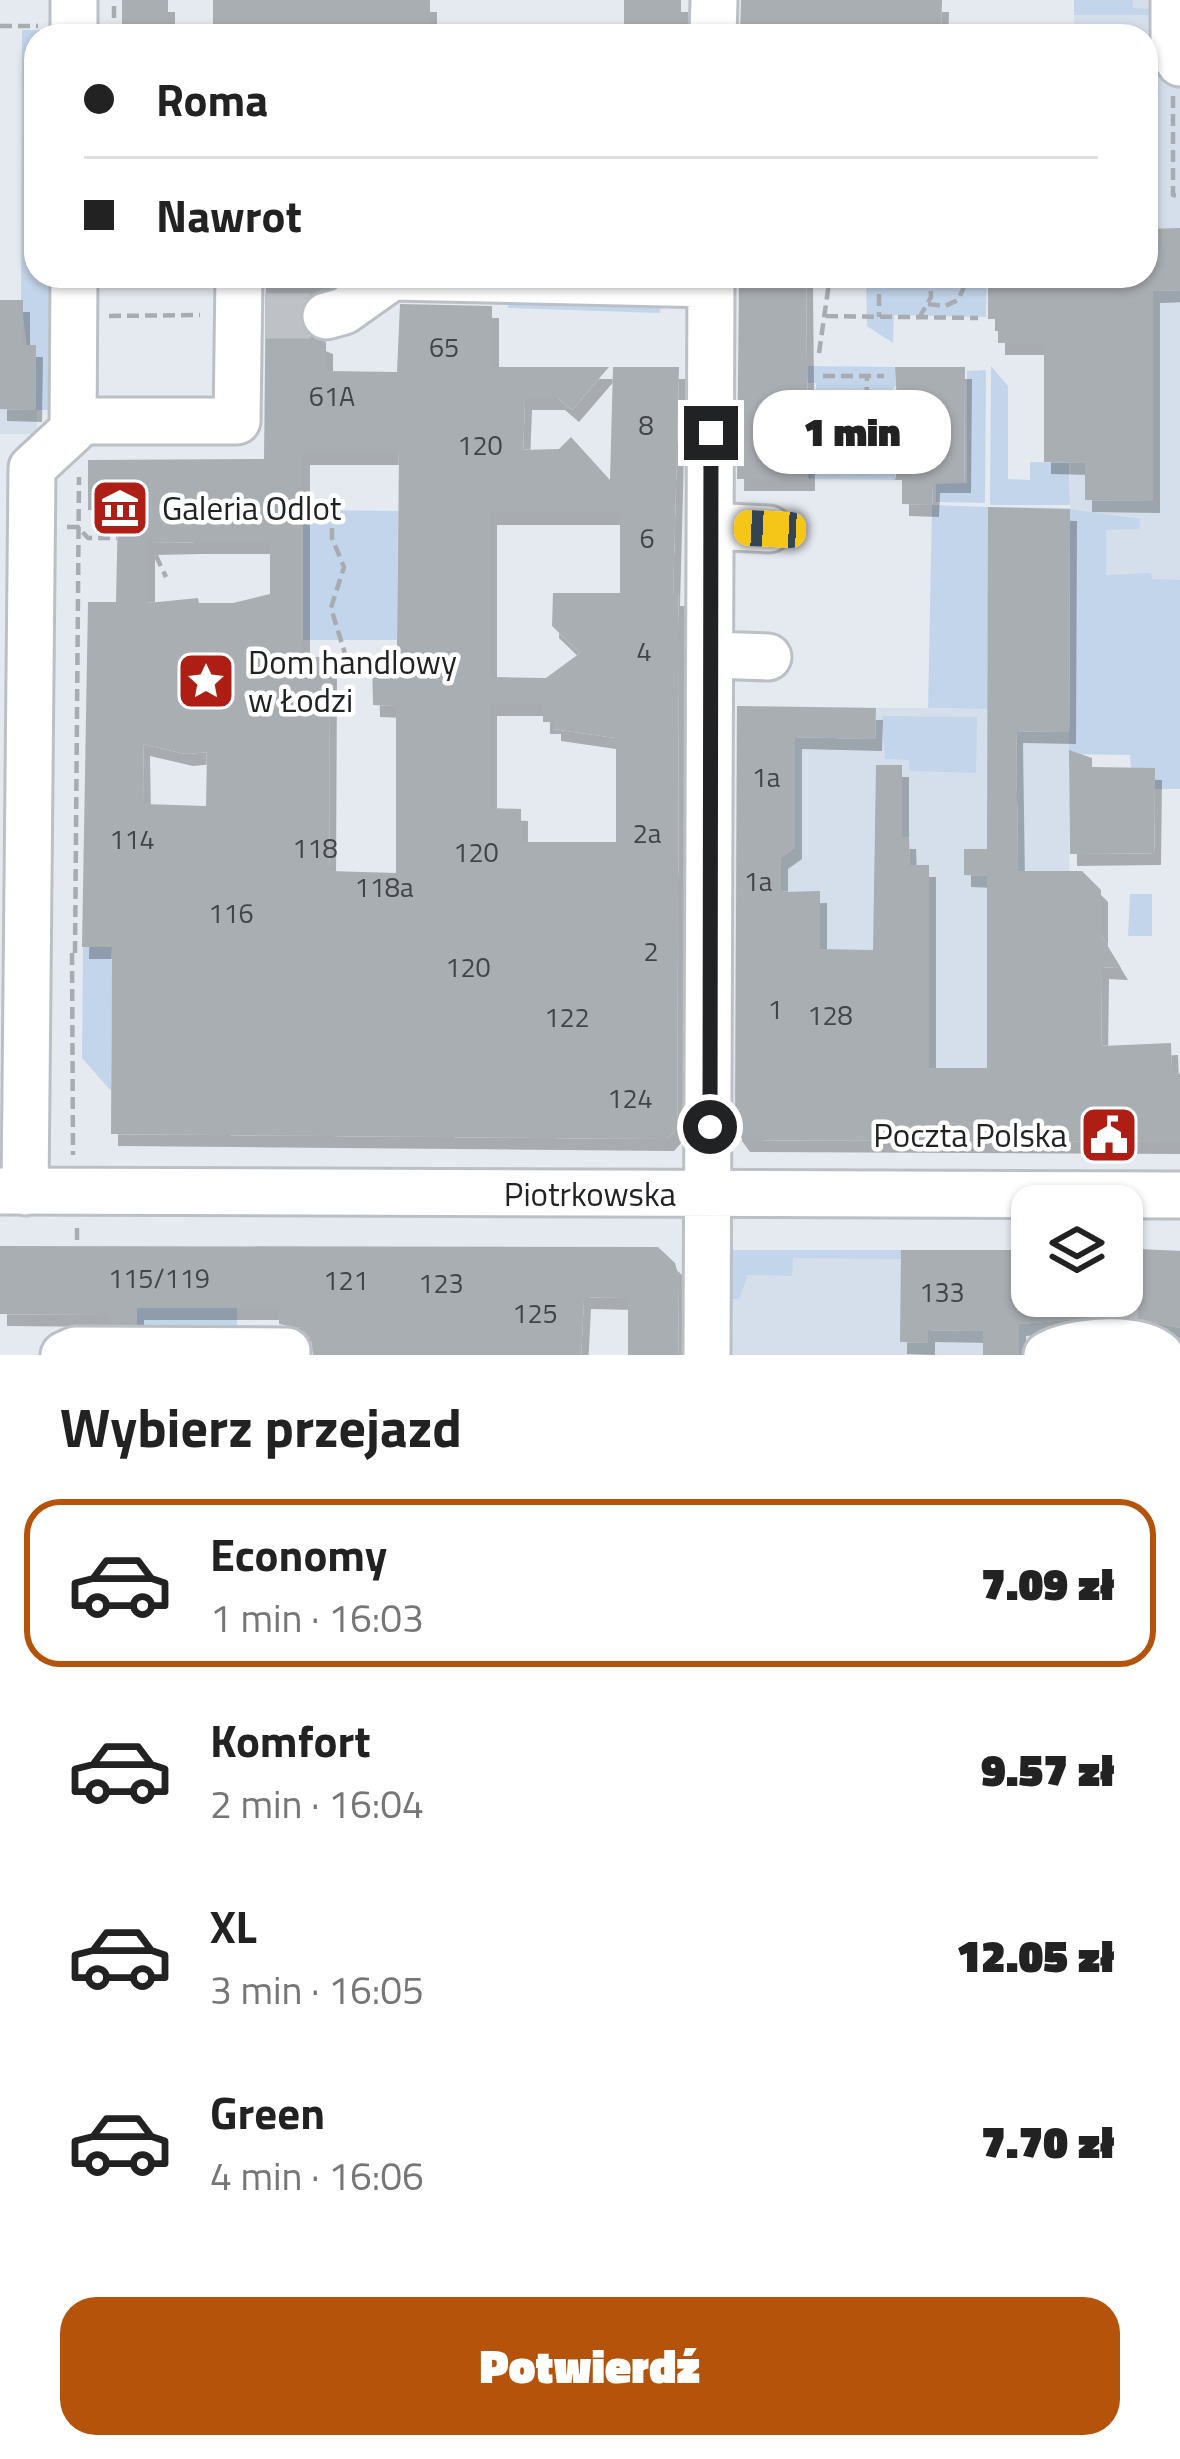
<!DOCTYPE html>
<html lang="pl">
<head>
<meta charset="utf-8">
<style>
	body { margin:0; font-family:"Titillium Web",sans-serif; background:#f6f6f6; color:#222; height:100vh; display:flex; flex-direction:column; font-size:45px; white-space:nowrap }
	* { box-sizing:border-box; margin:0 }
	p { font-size:39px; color:#767676 }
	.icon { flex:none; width:66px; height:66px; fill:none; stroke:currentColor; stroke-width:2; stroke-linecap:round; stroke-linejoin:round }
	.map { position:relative; height:1355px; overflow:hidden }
	.side { display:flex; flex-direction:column; background:#fff; flex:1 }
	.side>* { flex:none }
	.banner { position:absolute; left:24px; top:24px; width:1134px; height:264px; border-radius:36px; box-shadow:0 3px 9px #0004; display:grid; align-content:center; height:264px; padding:0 60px; background:#fff }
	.tools { position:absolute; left:1011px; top:1185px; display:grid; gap:24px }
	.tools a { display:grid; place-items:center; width:132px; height:132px; border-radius:24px; background:#fff; box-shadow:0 3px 9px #0004; font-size:60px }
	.end { position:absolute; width:54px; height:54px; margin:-27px; border:15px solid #202224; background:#fff; box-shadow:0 0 0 6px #fff }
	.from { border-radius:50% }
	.bubble { position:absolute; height:84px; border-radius:36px; background:#fff; box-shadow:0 3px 9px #0004; font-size:39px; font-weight:800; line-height:84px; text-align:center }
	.car { position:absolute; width:36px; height:72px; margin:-36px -18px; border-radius:15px; box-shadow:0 0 9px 3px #0007; background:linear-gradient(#f5c518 24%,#345 0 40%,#f5c518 0 76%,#345 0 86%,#f5c518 0) }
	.banner b { display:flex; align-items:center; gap:42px; height:114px; font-size:45px }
	.banner b+b { border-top:3px solid #e0e0e0 }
	.banner i { width:30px; height:30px; background:#222 }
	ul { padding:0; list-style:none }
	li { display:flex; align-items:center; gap:36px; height:168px; margin:0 24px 18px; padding:0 36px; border:6px solid transparent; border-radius:36px }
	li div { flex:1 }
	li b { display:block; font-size:45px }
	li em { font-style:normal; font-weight:800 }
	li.current { border-color:#b45309 }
	li>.icon { width:108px; height:108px; stroke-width:1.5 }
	h2 { padding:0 60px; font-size:54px; line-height:144px }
	.action { display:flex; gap:24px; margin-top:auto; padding:24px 60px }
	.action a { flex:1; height:138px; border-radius:36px; background:#b45309; color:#fff; font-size:48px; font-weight:800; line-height:138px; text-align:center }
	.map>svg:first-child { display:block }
	.built { fill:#d5dfeb }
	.green { fill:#c3d5ea }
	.building { fill:#a9aeb3; fill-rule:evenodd; filter:url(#shadow) }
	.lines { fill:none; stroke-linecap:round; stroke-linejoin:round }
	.minor-tunnel { stroke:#bec2c7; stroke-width:45; stroke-dasharray:45 22; stroke-linecap:butt }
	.minor-casing { stroke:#bbc0c6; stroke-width:51 }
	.path { stroke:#a8acb1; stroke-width:4.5; stroke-dasharray:12 6; stroke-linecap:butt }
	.minor { stroke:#fff; stroke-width:45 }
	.route { stroke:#202224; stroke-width:15 }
	.labels { text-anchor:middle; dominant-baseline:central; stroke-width:9; stroke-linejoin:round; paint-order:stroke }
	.number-label { font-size:27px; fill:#424548 }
	.poi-label { font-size:33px; fill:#202224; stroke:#fff; text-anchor:start }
	.street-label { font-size:33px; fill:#202224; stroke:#fff }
</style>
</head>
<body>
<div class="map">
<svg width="1180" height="1355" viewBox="0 0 1180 1355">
	<defs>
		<filter id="shadow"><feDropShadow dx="7" dy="12" stdDeviation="0" flood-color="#0004"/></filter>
	</defs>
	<rect width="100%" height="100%" fill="#e5eaf0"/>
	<!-- built -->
	<path class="built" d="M1074 0H1180V789L1153 711H1069L1070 1140H743L734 1128 737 706 988 709V507L1070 508 1073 276H1146V36H1074Z
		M0 300H23V345H36L37 434H0Z
		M732 1250H1032V1296H1122V1250H1180V1355H731Z"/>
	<!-- green -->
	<path class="green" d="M1074 0H1133V8L1156 9V15H1074Z
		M22 30H68V36H36V276H66L65 410H35L21 300Z
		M866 276H987L986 317 894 315 893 343 867 326Z
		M507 288 661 299 660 313 508 308Z
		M808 366 895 367 896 385 887 397 816 396V383H808Z
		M991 366 1008 386V479L1030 480V462L1069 463 1070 505H990Z
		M986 370 985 503 936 502V484L967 483V371Z
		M816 450 886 451 895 460V480L808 479 802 453Z
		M932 505 988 507V709L928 708Z
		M1070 509 1140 519 1139 529 1106 530V575L1151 573 1152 579 1180 580V789H1154L1131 768 1130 755 1069 754Z
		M303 510 398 511 397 640H303Z
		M882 716 977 717 976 773 910 771 909 760 885 759Z
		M1130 894H1152V936H1128Z
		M83 947H112L111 1091 82 1058Z
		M732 1250H901V1259L793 1258 792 1276 748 1275 739 1299H731Z
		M137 1308H237V1333H137Z"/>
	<!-- building -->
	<path class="building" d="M122 0H168V36H122Z
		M213 0H430V36H213Z
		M624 0H681V36H624Z
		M741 0H942L941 36H740Z
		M1180 228V290L1153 291V501L1085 500V463L1044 462V343H998V319H988V276H1146V229Z
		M266 276H327L326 288 308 296 300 310 306 334 326 342V371L397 372 400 304 492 306V367H609L572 410 558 398H525L523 450 559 449 571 437 610 480 613 367H679L673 594H678L679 630 677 1128 667 1139 111 1134 112 947H82L88 602H116L118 510H88V460L264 459ZM303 453H399L397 646H386V659H372L373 705 396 706V873L329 871 330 657H303ZM490 513H620V593H553L552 626 580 653 546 678 490 677ZM195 542H270V594L233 603H199L198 598 148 603V543ZM490 704H543V722H554V729L616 738V842H521V809L490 808ZM143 744 186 754 207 752 206 806 144 804Z
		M739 276H806L808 479H737Z
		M0 300H23V345H36L35 410 0 409Z
		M895 367H965L964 481H933L932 505 902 504V480H895L900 455Z
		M988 507 1070 509 1069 732 1016 731 1018 871H1082L1101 890V935L1121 968 1102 967 1101 1046 1171 1043 1172 1074H1180V1142L743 1140 735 1129 737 706 876 708 875 739 795 737V847L781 857V892L820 891V949L873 950 876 765H902V837H909L910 865H929V1068H987V876L964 875V849H987Z
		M1069 750 1092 758V767L1155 768 1154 853 1070 854Z
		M0 1246 658 1247 675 1263 679 1277 678 1355H628V1298L584 1297 581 1355H313L311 1339 302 1328 279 1324V1308H137V1323H109V1315L0 1314Z
		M1140 1249 1180 1251V1328L1122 1315 1019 1324V1355H983V1331L928 1330V1343L900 1342 901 1250H1032V1296H1122V1252Z"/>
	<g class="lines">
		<!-- minor-tunnel -->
		<path class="minor-tunnel" d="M265 316H326
			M1115 1328 1116 1296"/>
		<!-- minor casing -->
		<g class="minor-casing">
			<path id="minor" d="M1174 0V54L1180 63
				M74 36V0
				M713 36 714 0
				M326 316 344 311 392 277 711 284
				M73 421H237L239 276
				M711 526 769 529
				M711 655 768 657
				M0 1191 1180 1195
				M25 1192 32 468 73 430 74 276
				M64 1355 75 1350 287 1351
				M707 1355 711 276
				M1047 1355C1071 1340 1138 1335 1160 1355"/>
		</g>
		<!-- path -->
		<path class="path" d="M0 26H38
			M114 36V0
			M1173 96V195L1180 196
			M879 276V317
			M928 304 945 306 958 300 969 276
			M109 316 200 315
			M826 316 978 318
			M919 318 931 297 930 276
			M819 353 830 276
			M823 376H884
			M832 470 885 471
			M865 471 867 376
			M332 510V538L344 567 331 608 347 660
			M67 527H78L88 538H117
			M148 539 166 577
			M72 953 73 1155
			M75 953 79 477
			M77 1228V1246
			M587 1297 588 1314"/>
		<!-- minor -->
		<use href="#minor" class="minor"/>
	</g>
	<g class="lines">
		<!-- route -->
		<path class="route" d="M710 1127 711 433"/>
	</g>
	<!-- icons -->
	<defs>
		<g id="museum-square" transform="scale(3)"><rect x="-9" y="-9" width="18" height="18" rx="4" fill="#ae1e14" stroke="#fff"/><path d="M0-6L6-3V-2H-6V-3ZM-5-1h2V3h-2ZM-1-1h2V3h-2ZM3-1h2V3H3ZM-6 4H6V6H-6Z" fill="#fff"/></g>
		<g id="sight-square" transform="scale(3)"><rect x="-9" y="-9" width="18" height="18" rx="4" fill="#ae1e14" stroke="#fff"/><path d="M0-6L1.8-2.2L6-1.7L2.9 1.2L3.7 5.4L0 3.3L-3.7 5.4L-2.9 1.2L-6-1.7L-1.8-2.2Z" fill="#fff"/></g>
		<g id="civic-square" transform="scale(3)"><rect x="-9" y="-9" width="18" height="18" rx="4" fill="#ae1e14" stroke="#fff"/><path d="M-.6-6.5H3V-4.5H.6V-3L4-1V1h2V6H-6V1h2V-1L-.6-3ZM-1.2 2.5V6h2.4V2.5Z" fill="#fff"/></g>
	</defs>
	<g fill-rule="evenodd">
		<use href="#museum-square" x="120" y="508"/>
		<use href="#sight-square" x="206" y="681"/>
		<use href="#civic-square" x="1109" y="1135"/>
	</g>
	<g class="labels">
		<!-- number labels -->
		<g class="number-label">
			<text x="444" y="346">65</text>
			<text x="332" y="395">61A</text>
			<text x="646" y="424">8</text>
			<text x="480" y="444">120</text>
			<text x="647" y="537">6</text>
			<text x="644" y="650">4</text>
			<text x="766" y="776">1a</text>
			<text x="647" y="832">2a</text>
			<text x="132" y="838">114</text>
			<text x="315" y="847">118</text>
			<text x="476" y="851">120</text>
			<text x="758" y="880">1a</text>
			<text x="384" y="886">118a</text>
			<text x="231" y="912">116</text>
			<text x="651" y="950">2</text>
			<text x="468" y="966">120</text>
			<text x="775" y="1008">1</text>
			<text x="830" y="1014">128</text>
			<text x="567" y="1016">122</text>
			<text x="630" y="1097">124</text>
			<text x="159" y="1277">115/119</text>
			<text x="346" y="1279">121</text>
			<text x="441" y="1282">123</text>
			<text x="942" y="1291">133</text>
			<text x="535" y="1312">125</text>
		</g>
		<!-- poi labels -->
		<g class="poi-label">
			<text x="162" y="508">Galeria Odlot</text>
			<text x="248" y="662">Dom handlowy<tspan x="248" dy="38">w Łodzi</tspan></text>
			<text x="1067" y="1135" text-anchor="end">Poczta Polska</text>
		</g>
		<!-- street labels -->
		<g class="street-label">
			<text x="590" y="1194">Piotrkowska</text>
		</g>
	</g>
</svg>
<div class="tools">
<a><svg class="icon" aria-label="layers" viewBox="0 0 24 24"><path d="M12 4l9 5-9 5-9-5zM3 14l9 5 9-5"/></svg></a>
</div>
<i class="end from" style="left:710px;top:1127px"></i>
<i class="end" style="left:711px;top:433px"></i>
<div class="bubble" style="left:753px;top:390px;width:198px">1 min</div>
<i class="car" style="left:770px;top:529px;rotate:273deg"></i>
<div class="banner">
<b><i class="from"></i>Roma</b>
<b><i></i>Nawrot</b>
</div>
</div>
<section class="side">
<h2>Wybierz przejazd</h2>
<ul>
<li class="current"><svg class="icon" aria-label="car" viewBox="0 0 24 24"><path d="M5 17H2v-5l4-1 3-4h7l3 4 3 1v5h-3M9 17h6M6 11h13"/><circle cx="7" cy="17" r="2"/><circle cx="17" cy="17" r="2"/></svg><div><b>Economy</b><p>1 min · 16:03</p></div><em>7.09 zł</em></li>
<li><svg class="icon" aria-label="car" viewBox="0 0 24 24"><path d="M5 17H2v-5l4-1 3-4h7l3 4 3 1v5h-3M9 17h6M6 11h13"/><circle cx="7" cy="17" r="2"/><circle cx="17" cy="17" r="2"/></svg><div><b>Komfort</b><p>2 min · 16:04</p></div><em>9.57 zł</em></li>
<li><svg class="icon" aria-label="car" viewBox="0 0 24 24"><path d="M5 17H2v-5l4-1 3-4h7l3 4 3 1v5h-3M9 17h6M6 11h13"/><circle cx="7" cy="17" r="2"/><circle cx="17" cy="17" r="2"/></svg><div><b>XL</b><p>3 min · 16:05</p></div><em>12.05 zł</em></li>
<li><svg class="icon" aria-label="car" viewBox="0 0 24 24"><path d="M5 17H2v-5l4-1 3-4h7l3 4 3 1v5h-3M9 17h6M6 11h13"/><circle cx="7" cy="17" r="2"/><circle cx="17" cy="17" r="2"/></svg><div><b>Green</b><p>4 min · 16:06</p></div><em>7.70 zł</em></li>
</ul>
<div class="action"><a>Potwierdź</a></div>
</section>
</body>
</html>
